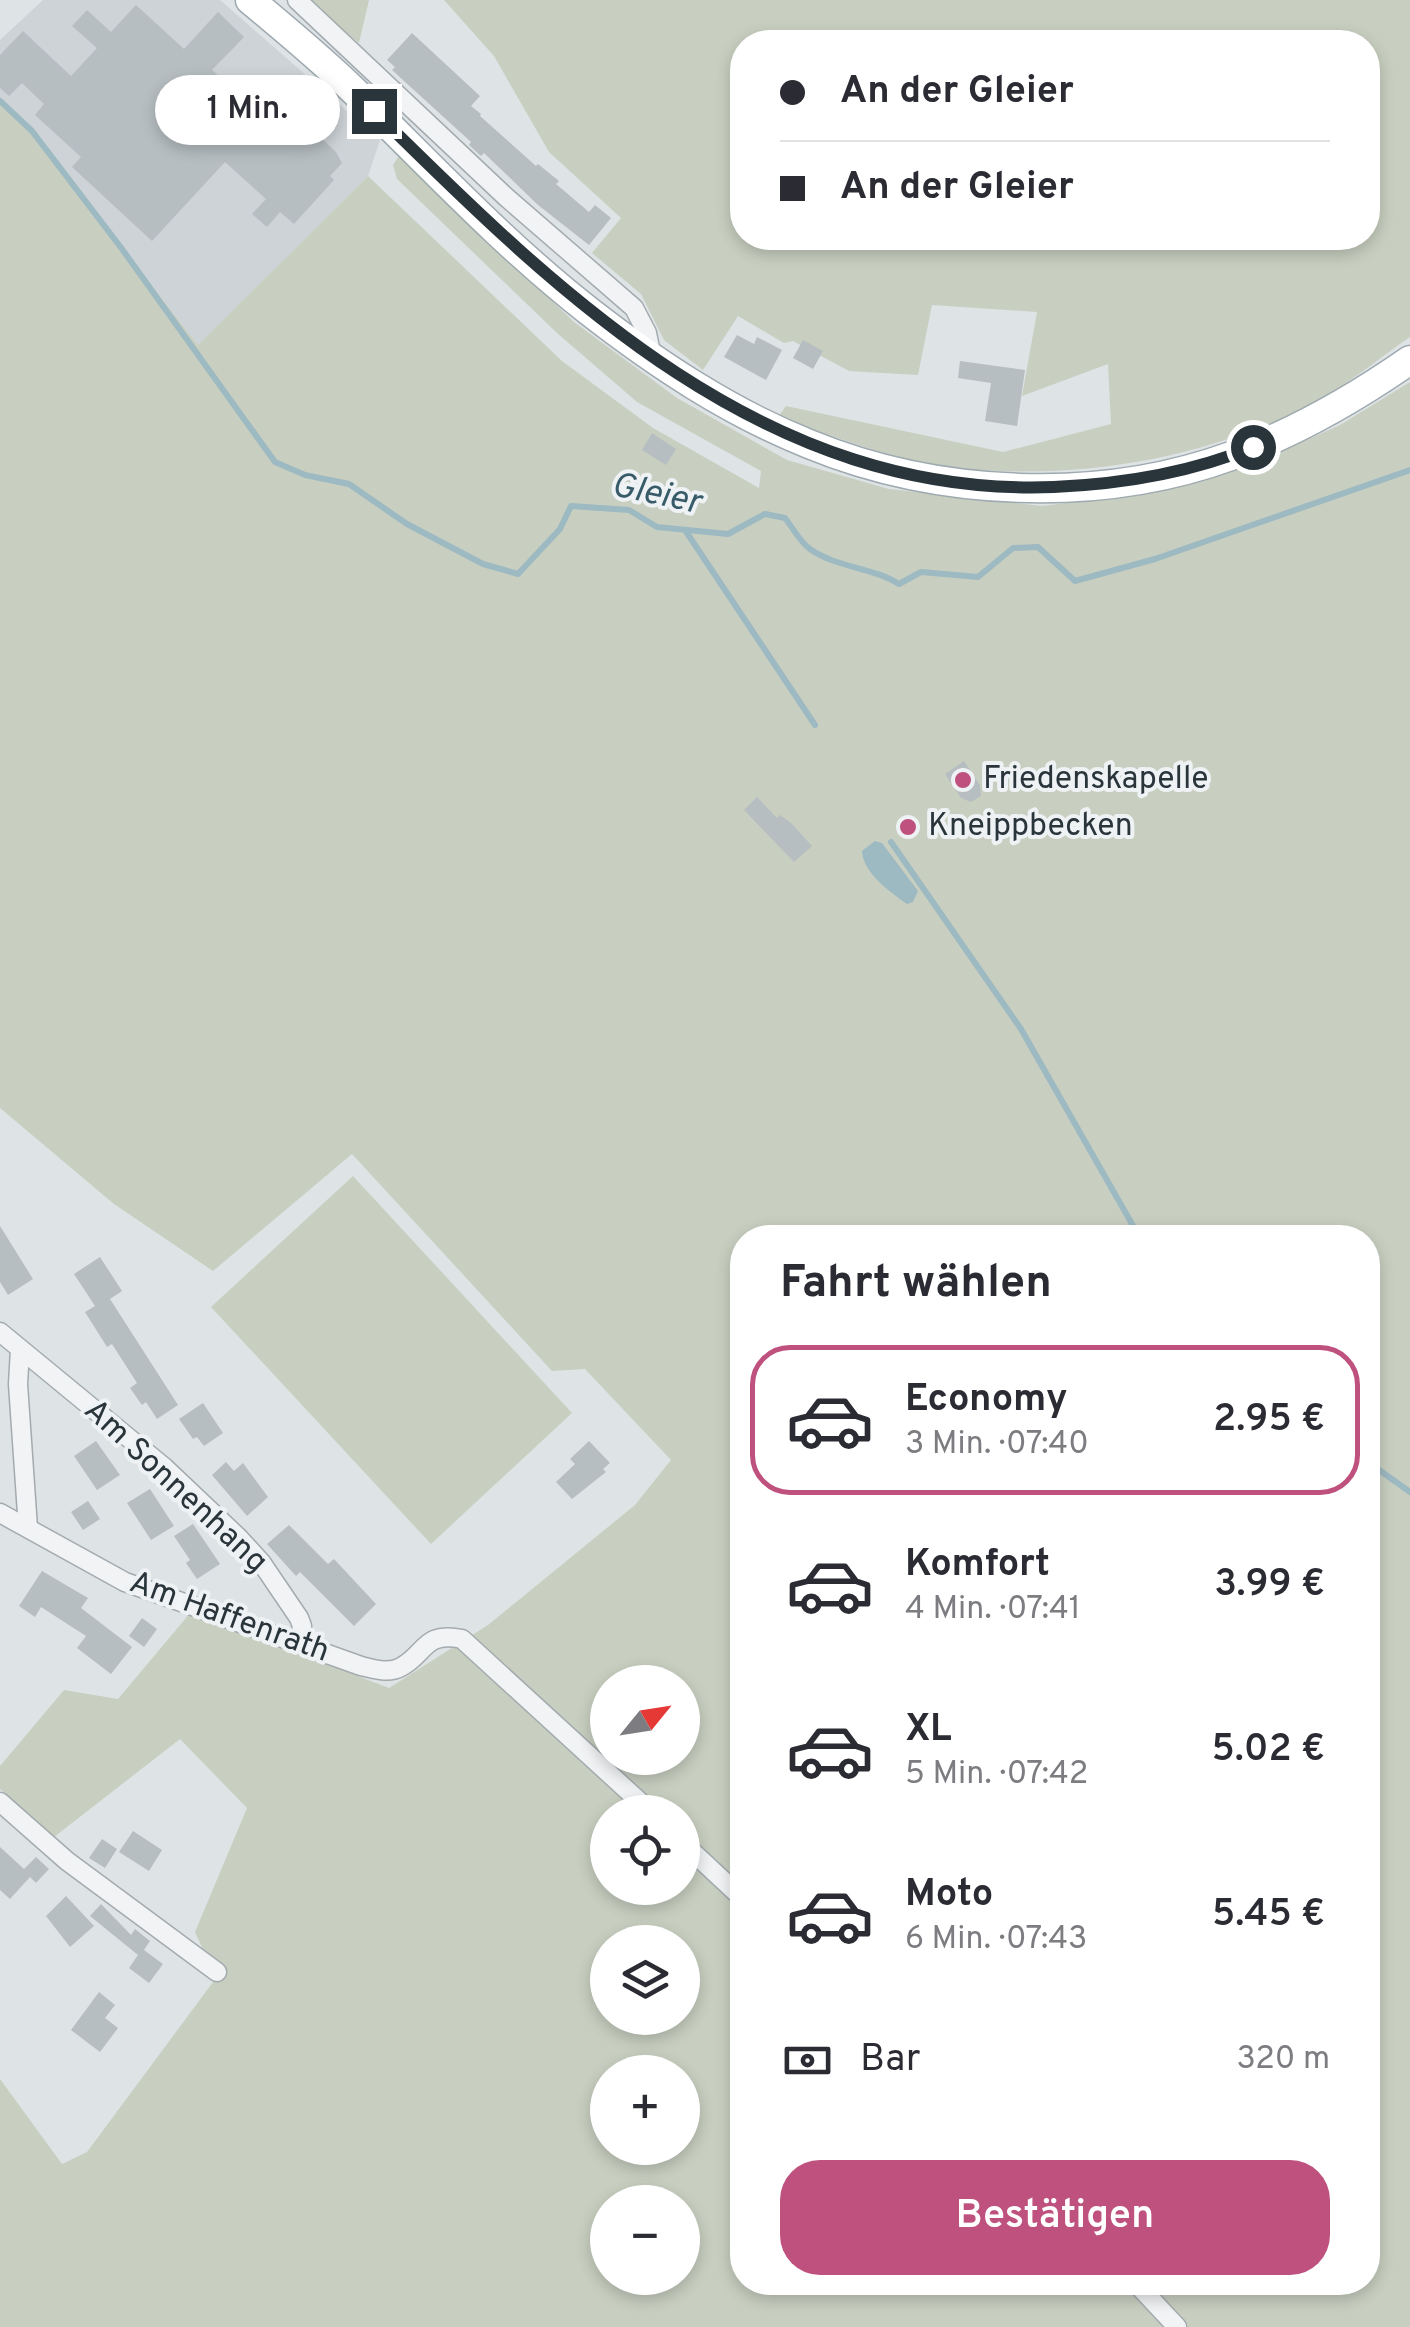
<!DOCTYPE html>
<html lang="de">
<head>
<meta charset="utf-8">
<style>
	body { margin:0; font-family:Overpass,sans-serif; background:#f2f2f3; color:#2b2b33; height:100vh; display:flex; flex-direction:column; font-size:38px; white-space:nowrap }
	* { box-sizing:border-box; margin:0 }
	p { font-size:32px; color:#7c7c81 }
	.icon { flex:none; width:55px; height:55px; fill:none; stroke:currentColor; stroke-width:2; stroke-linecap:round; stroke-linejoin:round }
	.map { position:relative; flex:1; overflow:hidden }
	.panel { position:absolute; left:730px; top:1225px; width:650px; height:1070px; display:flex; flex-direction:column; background:#fff; border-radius:40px; box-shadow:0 5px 15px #0003 }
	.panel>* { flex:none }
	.top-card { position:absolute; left:730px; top:30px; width:650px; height:220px; border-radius:40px; box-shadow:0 5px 15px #0003; display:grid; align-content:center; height:220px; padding:0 50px; background:#fff }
	.needle { width:65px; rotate:60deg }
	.controls { position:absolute; left:590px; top:1665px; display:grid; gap:20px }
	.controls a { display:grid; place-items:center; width:110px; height:110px; border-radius:50%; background:#fff; box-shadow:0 5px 15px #0003; font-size:50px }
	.end { position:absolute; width:45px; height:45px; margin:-22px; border:12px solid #29343b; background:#fff; box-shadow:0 0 0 5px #fff }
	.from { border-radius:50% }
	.bubble { position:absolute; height:70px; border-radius:35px; background:#fff; box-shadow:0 5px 15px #0003; font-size:32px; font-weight:600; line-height:70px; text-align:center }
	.top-card b { display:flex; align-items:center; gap:35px; height:95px; font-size:38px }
	.top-card b+b { border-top:2px solid #e1e1e2 }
	.top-card i { width:25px; height:25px; background:#2b2b33 }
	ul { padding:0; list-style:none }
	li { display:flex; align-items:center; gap:30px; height:150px; margin:0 20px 15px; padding:0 30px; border:5px solid transparent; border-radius:40px }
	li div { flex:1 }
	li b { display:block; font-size:38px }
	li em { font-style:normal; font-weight:600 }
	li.active { border-color:#be517d }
	li>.icon { width:90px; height:90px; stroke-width:1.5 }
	h2 { padding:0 50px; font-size:45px; line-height:120px }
	.pay { display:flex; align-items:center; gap:25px; height:110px; padding:0 50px; font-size:38px }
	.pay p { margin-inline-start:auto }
	.cta { display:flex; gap:20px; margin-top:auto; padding:20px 50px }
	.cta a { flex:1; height:115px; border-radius:40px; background:#be517d; color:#fff; font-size:40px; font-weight:600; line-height:115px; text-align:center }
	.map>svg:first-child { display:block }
	.built { fill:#cdd3d7 }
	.green { fill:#c8cfc0; fill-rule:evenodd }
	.water { fill:#9db9c2 }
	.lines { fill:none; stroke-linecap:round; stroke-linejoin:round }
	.stream { stroke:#9db9c2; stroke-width:6 }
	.building { fill:#b6bec2 }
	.minor-casing { stroke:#a4abaf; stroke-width:21 }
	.primary-casing { stroke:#9faab0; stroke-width:31 }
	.minor { stroke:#f1f3f5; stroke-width:18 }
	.primary { stroke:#fff; stroke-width:28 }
	.route { stroke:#29343b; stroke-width:12 }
	.poi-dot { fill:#be517d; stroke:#eef2f4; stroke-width:4 }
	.labels { text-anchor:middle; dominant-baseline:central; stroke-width:8; stroke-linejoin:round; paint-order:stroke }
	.poi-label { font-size:32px; fill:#29343b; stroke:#eef2f4; text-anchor:start }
	.street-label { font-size:32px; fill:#29343b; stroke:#eef2f4 }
	.water-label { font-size:35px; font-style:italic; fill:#385b6a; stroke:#eef2f4 }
</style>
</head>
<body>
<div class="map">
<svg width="1410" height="2327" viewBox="0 0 1410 2327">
	<rect width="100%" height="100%" fill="#dee3e6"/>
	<!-- built -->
	<path class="built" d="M43 0H220L380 140 368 176 198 345 32 131 0 99V40Z"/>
	<!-- green -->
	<path class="green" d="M307 0H369L359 43Z
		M444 0H1410V337C1385 354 1361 374 1335 390 1222 460 1061 486 931 464 883 456 825 433 778 417L786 406 1003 452 1111 424 1108 364 1022 396 1037 312 932 305 918 375 849 371 793 341 784 343 738 316 703 370 664 340 641 294 592 253 621 218 549 152 494 56ZM742 42H1368V238H742Z
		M0 99 32 131 198 345 368 176 562 361 653 428 759 488 761 471 637 402 557 333 397 179 393 165 400 154 574 322 677 398 787 460 889 489 1042 506 1160 492 1253 464 1340 425 1410 382V2327H0V2079L62 2164 87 2152 216 1978 195 1932 247 1808 180 1739 54 1837 0 1789V1766L64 1690 118 1699 191 1612 389 1688 488 1625 635 1505 671 1460 585 1369 552 1371 352 1154 213 1271 114 1204 0 1108ZM742 1238H1368V2282H742ZM608 1682H682V1758H608ZM608 1812H682V1888H608ZM608 1942H682V2018H608ZM608 2072H682V2148H608ZM608 2202H682V2278H608Z
		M353 1176 572 1413 431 1544 211 1307Z"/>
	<!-- water -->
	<path class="water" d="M875 841 882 843 918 891 913 902 907 904C890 892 863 873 862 851Z"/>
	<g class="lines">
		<!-- stream -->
		<path class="stream" d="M0 101 32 131 122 249 275 462 305 475 349 484 407 524 483 564 518 574 560 529 571 506 629 510 657 527 728 534 765 514 785 518C793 528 800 542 810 549 837 568 872 567 899 584L921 572 978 577 1013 548 1038 547 1075 581 1155 559 1410 470
			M685 530 815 725
			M891 842 1021 1029 1140 1238
			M1368 1462 1410 1492"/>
	</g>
	<!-- building -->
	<path class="building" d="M136 5 184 49 218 12 244 37 212 70 297 145 309 133 320 137 336 152 342 163 330 176 334 180 294 224 280 212 267 227 252 214 266 199 225 162 152 241 72 167 81 157 35 115 44 104 22 83 9 96 0 88V55L23 31 71 76 97 48 72 26 87 10 111 32Z
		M412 33 480 96 471 106 481 114 480 116 536 166 538 164 559 181 556 184 589 212 595 205 611 218 589 245 538 205 484 153 481 156 469 145 471 142 392 70 395 67 387 60Z
		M737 335 754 344 757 337 782 350 766 380 724 357Z
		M803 340 823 351 813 369 793 358Z
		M960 361 1025 370 1017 426 985 421 991 383 958 378Z
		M652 433 676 449 666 465 642 450Z
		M964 761 980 785 981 796 971 802 961 798 945 774Z
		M757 797 777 818 780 815 791 823 812 846 794 862 744 810Z
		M0 1226 33 1279 8 1295 0 1282Z
		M100 1257 122 1291 110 1299 178 1405 157 1419 146 1402 142 1405 130 1388 137 1383 112 1344 107 1347 85 1312 95 1306 74 1274Z
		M203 1403 223 1433 204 1446 197 1437 193 1439 179 1419Z
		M96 1441 120 1475 97 1490 74 1456Z
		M589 1441 610 1463 603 1469 606 1472 572 1499 556 1482 575 1464 570 1459Z
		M226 1462 234 1471 243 1463 268 1497 247 1516 212 1475Z
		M150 1489 174 1526 151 1540 127 1503Z
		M88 1501 100 1519 83 1530 71 1512Z
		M193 1524 220 1564 197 1579 186 1563 190 1560 174 1536Z
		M289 1525 328 1564 334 1559 376 1604 354 1626 300 1572 296 1576 267 1544Z
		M42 1571 88 1598 81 1608 132 1647 111 1674 77 1648 86 1636 41 1607 35 1617 19 1606Z
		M142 1618 157 1629 144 1647 129 1636Z
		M133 1831 162 1850 149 1871 119 1852Z
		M102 1839 117 1849 105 1868 89 1858Z
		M0 1847 24 1869 36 1857 49 1869 36 1883 30 1877 10 1899 0 1890Z
		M66 1896 94 1926 70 1947 46 1916Z
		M101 1904 131 1935 135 1929 150 1941 144 1950 163 1964 149 1983 129 1968 138 1955 90 1916Z
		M99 1992 115 2005 105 2018 118 2028 100 2052 71 2030Z"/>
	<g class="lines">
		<!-- minor casing -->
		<g class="minor-casing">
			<path id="minor" d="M297 0 506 197 634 308 647 333 652 358
				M0 1332 164 1467 239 1538 261 1562 299 1618 302 1626 300 1643
				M20 1349 18 1384 28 1528
				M0 1513 125 1582 361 1666C374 1669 389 1674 401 1667 426 1654 423 1631 462 1639L651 1812
				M0 1802 67 1861 217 1972
				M682 1842 742 1898
				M1135 2282 1177 2327"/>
		</g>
		<!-- primary casing -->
		<g class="primary-casing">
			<path id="primary" d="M250 0C285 29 320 58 353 90 430 165 504 245 590 312 657 364 729 412 809 444 938 497 1099 504 1231 456 1295 433 1354 399 1410 360"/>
		</g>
		<!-- minor -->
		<use href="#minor" class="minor"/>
		<!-- primary -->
		<use href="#primary" class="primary"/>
	</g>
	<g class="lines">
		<!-- route -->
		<path class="route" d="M374 111C563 298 767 498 1054 487 1122 484 1190 473 1253 447"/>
	</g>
	<!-- markers -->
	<g class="poi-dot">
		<circle cx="963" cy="780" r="10"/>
		<circle cx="908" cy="827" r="10"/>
	</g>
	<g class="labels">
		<!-- poi labels -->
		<g class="poi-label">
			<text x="983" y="780">Friedenskapelle</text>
			<text x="928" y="827">Kneippbecken</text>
		</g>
		<!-- street labels -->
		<g class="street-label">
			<text transform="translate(175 1487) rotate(43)">Am Sonnenhang</text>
			<text transform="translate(229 1618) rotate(20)">Am Haffenrath</text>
		</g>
		<!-- water labels -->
		<g class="water-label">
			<text transform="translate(656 495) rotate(12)">Gleier</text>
		</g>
	</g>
</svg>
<div class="controls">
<a><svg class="needle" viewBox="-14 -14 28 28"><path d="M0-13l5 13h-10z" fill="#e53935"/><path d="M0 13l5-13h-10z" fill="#7c7c81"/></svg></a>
<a><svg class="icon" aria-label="locate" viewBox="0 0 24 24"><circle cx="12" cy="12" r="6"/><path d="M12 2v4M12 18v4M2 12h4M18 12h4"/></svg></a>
<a><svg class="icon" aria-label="layers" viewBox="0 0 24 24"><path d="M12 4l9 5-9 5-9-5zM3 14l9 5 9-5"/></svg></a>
<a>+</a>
<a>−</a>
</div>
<i class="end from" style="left:1253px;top:447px"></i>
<i class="end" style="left:374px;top:111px"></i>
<div class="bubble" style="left:155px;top:75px;width:185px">1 Min.</div>
<div class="top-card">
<b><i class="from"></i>An der Gleier</b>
<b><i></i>An der Gleier</b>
</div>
<section class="panel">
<h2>Fahrt wählen</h2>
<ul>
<li class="active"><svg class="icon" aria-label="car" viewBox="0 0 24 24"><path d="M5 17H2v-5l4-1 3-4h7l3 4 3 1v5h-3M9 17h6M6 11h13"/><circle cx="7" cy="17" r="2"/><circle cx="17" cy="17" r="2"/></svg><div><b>Economy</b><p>3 Min. · 07:40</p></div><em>2.95 €</em></li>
<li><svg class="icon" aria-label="car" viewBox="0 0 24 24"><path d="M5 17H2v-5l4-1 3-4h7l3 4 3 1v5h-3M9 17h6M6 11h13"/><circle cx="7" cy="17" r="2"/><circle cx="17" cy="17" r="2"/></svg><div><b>Komfort</b><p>4 Min. · 07:41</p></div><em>3.99 €</em></li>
<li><svg class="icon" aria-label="car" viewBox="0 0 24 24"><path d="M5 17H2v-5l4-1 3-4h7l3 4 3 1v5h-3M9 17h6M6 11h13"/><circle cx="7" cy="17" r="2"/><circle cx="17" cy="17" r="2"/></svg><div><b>XL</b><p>5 Min. · 07:42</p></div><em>5.02 €</em></li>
<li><svg class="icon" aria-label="car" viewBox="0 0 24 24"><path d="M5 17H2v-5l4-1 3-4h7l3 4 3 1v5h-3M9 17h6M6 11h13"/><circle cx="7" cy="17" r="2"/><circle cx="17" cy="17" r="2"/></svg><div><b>Moto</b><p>6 Min. · 07:43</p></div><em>5.45 €</em></li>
</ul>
<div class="pay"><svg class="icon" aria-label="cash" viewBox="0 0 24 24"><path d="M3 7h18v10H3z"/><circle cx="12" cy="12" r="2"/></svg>Bar<p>320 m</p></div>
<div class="cta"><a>Bestätigen</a></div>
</section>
</div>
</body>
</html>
